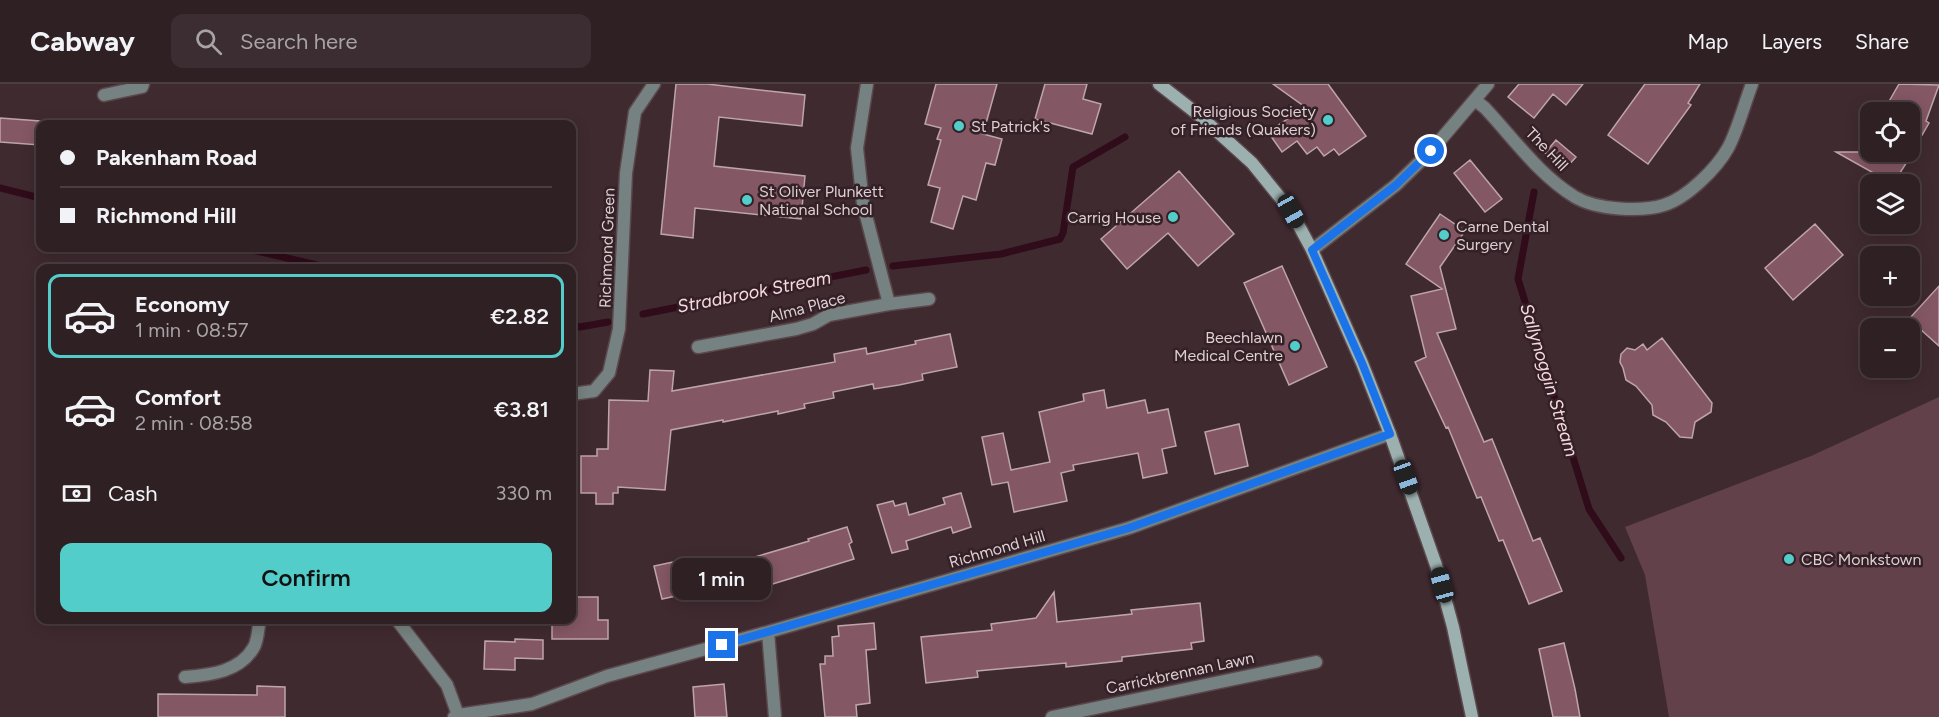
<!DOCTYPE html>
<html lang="en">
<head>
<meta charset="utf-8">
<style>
	body { margin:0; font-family:Figtree,sans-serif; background:#3b2d31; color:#f1f3f6; height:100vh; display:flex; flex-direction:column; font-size:22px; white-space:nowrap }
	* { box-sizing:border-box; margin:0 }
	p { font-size:20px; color:#a7a3a6 }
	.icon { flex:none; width:33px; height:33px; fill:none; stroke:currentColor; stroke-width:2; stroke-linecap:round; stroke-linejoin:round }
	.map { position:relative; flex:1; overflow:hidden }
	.details { position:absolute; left:36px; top:180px; width:540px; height:360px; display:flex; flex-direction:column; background:#2f2024; border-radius:12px; box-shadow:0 3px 15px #0003,0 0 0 2px #4a3e41 }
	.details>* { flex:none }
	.top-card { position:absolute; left:36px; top:36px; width:540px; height:132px; border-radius:12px; box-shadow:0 3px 15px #0003,0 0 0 2px #4a3e41; display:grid; align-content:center; height:132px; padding:0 24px; background:#2f2024 }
	.controls { position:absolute; left:1860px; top:18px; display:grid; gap:12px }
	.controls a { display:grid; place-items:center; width:60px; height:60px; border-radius:12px; background:#2f2024; box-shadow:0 3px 15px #0003,0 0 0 2px #4a3e41; font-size:30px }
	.end { position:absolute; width:27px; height:27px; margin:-14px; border:8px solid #1a73e8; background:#fff; box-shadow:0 0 0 3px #fff }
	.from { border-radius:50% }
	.bubble { position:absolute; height:42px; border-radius:12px; background:#2f2024; box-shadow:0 3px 15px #0003,0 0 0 2px #4a3e41; font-size:20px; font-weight:600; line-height:42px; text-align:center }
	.car { position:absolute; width:18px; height:36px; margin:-18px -9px; border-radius:8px; box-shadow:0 0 4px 2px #0007; background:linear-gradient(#222 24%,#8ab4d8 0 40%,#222 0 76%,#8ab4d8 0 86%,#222 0) }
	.top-card b { display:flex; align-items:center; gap:21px; height:57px; font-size:22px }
	.top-card b+b { border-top:2px solid #4a3e41 }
	.top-card i { width:15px; height:15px; background:#f1f3f6 }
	ul { padding:10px 0 0; list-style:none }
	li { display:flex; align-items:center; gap:18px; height:84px; margin:0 12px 9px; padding:0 12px; border:3px solid transparent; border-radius:12px }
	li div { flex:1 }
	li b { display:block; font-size:22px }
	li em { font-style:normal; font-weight:600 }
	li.selected { border-color:#53cdca }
	li>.icon { width:54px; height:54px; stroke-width:1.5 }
	.pay { display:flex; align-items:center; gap:15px; height:66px; padding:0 24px; font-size:22px }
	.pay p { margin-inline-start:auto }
	.primary-button { display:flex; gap:12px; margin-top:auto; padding:12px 24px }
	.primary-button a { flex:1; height:69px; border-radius:12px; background:#53cdca; color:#111; font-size:24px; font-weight:600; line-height:69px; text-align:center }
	header { display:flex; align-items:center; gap:36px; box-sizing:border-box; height:84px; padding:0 30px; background:#2f2024; border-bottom:2px solid #4a3e41 }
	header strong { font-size:28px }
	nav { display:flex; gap:33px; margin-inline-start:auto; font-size:21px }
	.search { width:420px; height:54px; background:#3b2d31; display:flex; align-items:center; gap:15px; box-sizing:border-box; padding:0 21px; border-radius:12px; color:#a7a3a6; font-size:22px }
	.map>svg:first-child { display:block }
	.green { fill:#62414b }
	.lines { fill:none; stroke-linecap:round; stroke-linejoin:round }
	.stream { stroke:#300b1a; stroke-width:7 }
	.building { fill:#845765; stroke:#bea4ab; stroke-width:1.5 }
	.minor-casing { stroke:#5b484d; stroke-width:15 }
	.secondary-casing { stroke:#5b484d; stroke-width:15 }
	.minor { stroke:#768281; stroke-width:12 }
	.secondary { stroke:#9cb0af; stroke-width:12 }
	.route { stroke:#1a73e8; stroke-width:8 }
	.poi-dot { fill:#53cdca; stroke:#342027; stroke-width:2 }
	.labels { text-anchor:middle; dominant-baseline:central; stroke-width:5; stroke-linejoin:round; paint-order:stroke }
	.poi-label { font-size:16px; fill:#ddcfd2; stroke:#342027; text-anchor:start }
	.street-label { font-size:16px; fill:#ddcfd2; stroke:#342027 }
	.water-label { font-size:18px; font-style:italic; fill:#f9d9e1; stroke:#342027 }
</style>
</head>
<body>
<header>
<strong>Cabway</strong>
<div class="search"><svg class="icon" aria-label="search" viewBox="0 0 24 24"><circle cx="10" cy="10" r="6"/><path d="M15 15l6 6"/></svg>Search here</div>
<nav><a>Map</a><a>Layers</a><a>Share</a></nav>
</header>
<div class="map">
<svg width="1939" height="633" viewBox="0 0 1939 633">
	<rect width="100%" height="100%" fill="#3f2a30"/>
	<!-- green -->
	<path class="green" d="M1939 313V633H1669L1645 491 1625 443 1811 372Z"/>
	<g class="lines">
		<!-- stream -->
		<path class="stream" d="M0 104 40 114
			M1534 108 1518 195 1589 425 1621 474
			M244 164 330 184
			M893 182 1001 170 1060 155 1063 149 1073 83 1125 53
			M643 230 866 186
			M572 241 580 243 608 238"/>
	</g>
	<!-- building -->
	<path class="building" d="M676 0H707L805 11 802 42 719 33 714 82 805 92 801 135 695 124 693 154 661 150Z
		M936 0H997L983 50 1002 55 995 81 986 79 976 116 963 112 953 145 931 138 940 104 928 101 941 56 937 55 941 44 925 40Z
		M1045 0H1087L1083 15 1101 20 1092 50 1035 35Z
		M1273 0H1328L1366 52 1339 71 1334 65 1324 72 1317 63 1307 70 1297 57 1282 68 1268 48 1305 23Z
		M1519 0H1583L1566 21 1553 10 1534 34 1508 13Z
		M1645 0H1700L1688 19 1691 21 1648 80 1608 51Z
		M1899 0 1939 1 1926 37 1929 39 1921 53 1912 78 1910 77V73L1893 100 1836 68H1910V28H1883Z
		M0 34 40 37V61L0 58Z
		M1556 56 1576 73 1565 85 1545 69Z
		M1470 76 1502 115 1485 128 1454 89Z
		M1179 87 1234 150 1198 182 1168 149 1127 185 1101 155Z
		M1440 130 1465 147 1440 183 1456 245 1437 249 1484 358 1492 355 1533 457 1540 454 1562 507 1529 520 1503 456 1499 457 1481 413 1477 414 1448 343 1446 344 1415 278 1426 273 1411 212 1442 205 1406 180Z
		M1815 140 1843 171 1793 216 1765 184Z
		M1282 182 1327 283 1289 301 1244 199Z
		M1939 202V262L1909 235Z
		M950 250 957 283 922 290 923 296 899 301 874 305 873 300 833 308 834 314 804 320 805 324 778 330V327L723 338V336L671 346 665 406 618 403V409H613V420H596V409H581V372H597V365H608L609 316 648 317 650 286 674 287 672 307 835 278 834 270 866 264 867 270 916 260 915 257Z
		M1662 254 1712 319 1711 328 1695 338 1692 354 1680 353 1666 338 1653 331 1652 321 1636 302 1626 296 1623 284 1620 278 1621 270 1627 264 1635 266 1643 260 1647 266Z
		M1104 306 1107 324 1145 316 1148 329 1168 325 1176 362 1162 365 1167 389 1143 394 1138 369 1073 381 1074 386 1061 389 1067 417 1014 428 1008 398 992 401 982 353 1003 349 1011 386 1050 378 1039 328 1084 317 1083 310Z
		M1239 340 1248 382 1215 390 1205 348Z
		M961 409 971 443 953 449 951 443 906 457 908 465 892 469 877 421 893 417 895 422 906 419 909 431 945 420 943 414Z
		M847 443 852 458 849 460 854 475 766 502 764 495 743 500 738 478 809 457 808 455Z
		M692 474 699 507 662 515 654 482Z
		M1054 508 1057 538 1132 530 1131 526 1200 519 1204 557 1191 559 1192 565 1122 573V577L1066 583V579L977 587 978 593 926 599 921 553 992 546 991 540 1036 534Z
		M572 513H598V536H608V555H552V536H572Z
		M874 539 876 565 866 566 870 619 856 621 857 633H825L820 580H825V572H833L832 553 839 552 838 542Z
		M515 555 543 556V575L515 574V586L484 585 485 557 515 558Z
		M1564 559 1575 605 1580 633H1553L1539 565Z
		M724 600 727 633H695L693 603Z
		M257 602 285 603V633H158V610L257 611Z"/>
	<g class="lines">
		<!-- minor casing -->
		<g class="minor-casing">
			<path id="minor" d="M867 0 857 64 863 120 889 220
				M104 11 142 3 143 0
				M1475 16 1485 24C1514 55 1539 91 1575 113 1597 126 1641 128 1664 121 1687 114 1717 84 1728 64 1737 48 1745 18 1752 0
				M1312 166 1396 101 1431 67 1488 0
				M698 263 796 245 813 240 829 231 889 220 929 215
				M572 310 594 307 609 289 619 245 626 89 635 28 654 0
				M397 536 447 601 458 631
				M768 548 775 633
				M185 593C210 591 240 588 254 563 258 556 258 544 260 536
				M454 633 458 631 532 620 607 592 768 548 1129 444 1390 350
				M1052 633 1316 578"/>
		</g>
		<!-- secondary casing -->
		<g class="secondary-casing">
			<path id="secondary" d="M1159 0 1200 32 1252 79 1291 127 1312 166 1362 279 1390 350 1436 481 1453 543 1472 633"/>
		</g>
		<!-- minor -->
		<use href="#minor" class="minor"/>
		<!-- secondary -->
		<use href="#secondary" class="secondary"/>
	</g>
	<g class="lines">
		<!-- route -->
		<path class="route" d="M722 561 1129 444 1390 350 1362 279 1312 166 1396 101 1431 67"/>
	</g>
	<!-- markers -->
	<g class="poi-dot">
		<circle cx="1328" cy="36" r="6"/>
		<circle cx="959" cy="42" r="6"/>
		<circle cx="747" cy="116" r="6"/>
		<circle cx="1173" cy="133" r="6"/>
		<circle cx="1444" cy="151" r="6"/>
		<circle cx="1295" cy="262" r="6"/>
		<circle cx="1789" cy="475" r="6"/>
	</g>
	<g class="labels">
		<!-- poi labels -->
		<g class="poi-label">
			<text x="1316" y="27" text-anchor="end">Religious Society<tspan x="1316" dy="18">of Friends (Quakers)</tspan></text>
			<text x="971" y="42">St Patrick's</text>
			<text x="759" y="107">St Oliver Plunkett<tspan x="759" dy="18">National School</tspan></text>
			<text x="1161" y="133" text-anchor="end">Carrig House</text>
			<text x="1456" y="142">Carne Dental<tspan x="1456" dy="18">Surgery</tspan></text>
			<text x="1283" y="253" text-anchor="end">Beechlawn<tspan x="1283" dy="18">Medical Centre</tspan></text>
			<text x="1801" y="475">CBC Monkstown</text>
		</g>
		<!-- street labels -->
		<g class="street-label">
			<text transform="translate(1547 65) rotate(46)">The Hill</text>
			<text transform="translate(607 164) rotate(-88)">Richmond Green</text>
			<text transform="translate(807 223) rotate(-15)">Alma Place</text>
			<text transform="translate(997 465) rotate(-16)">Richmond Hill</text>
			<text transform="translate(1180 589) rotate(-12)">Carrickbrennan Lawn</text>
		</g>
		<!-- water labels -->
		<g class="water-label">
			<text transform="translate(754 208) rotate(-11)">Stradbrook Stream</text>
			<text transform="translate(1549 296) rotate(73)">Sallynoggin Stream</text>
		</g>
	</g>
</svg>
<div class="controls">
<a><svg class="icon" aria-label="locate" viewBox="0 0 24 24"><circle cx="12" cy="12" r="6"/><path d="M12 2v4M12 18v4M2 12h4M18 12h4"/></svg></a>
<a><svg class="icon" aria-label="layers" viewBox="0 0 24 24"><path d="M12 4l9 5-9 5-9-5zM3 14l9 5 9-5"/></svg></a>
<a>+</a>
<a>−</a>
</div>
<i class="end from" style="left:1431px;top:67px"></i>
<i class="end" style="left:722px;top:561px"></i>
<div class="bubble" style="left:672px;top:474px;width:99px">1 min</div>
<i class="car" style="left:1291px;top:127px;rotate:151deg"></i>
<i class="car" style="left:1406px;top:393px;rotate:160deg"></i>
<i class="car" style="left:1442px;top:501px;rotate:345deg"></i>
<div class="top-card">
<b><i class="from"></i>Pakenham Road</b>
<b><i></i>Richmond Hill</b>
</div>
<section class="details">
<ul>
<li class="selected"><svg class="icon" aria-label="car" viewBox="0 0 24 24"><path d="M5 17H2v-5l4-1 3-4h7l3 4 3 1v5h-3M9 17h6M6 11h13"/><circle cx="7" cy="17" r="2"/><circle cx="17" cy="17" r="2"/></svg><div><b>Economy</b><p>1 min · 08:57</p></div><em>€2.82</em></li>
<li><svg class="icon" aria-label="car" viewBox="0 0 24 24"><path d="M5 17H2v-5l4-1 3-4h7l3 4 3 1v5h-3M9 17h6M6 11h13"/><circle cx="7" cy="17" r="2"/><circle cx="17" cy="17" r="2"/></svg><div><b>Comfort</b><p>2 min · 08:58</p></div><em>€3.81</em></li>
</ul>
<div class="pay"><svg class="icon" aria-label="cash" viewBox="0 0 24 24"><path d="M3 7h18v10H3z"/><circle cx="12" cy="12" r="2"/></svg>Cash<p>330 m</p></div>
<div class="primary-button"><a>Confirm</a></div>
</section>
</div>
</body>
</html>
